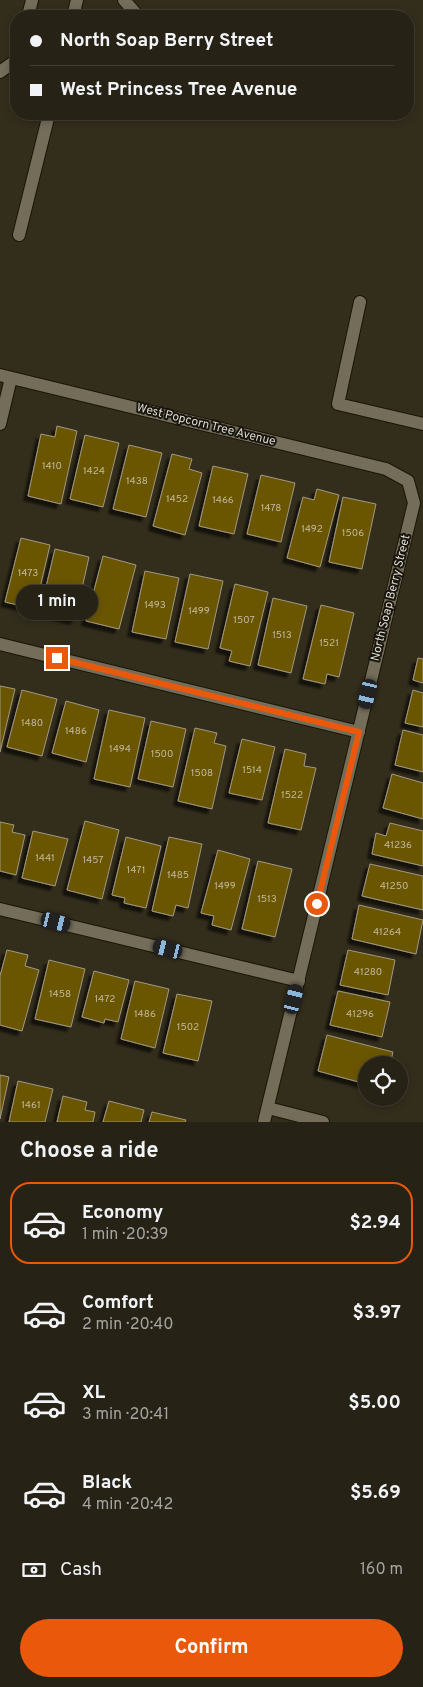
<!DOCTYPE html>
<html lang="en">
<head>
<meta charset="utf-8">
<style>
	body { margin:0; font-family:Overpass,sans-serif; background:#2e2a1e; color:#f1f3f6; height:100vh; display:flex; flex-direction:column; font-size:19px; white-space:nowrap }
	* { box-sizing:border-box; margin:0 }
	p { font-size:16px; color:#a4a4a0 }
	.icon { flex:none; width:28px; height:28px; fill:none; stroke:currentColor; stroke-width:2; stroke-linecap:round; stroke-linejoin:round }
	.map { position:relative; height:1122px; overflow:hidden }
	.side { display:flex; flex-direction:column; background:#262215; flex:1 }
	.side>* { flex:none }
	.hud { position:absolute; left:10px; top:10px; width:404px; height:110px; border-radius:20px; box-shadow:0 2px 8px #0003,0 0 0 1px #423f34; display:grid; align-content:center; height:110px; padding:0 20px; background:#262215 }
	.fabs { position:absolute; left:358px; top:1056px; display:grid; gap:10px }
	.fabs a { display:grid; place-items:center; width:50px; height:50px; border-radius:50%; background:#262215; box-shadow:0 2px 8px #0003,0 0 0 1px #423f34; font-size:25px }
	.end { position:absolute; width:22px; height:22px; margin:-11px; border:6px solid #ea580c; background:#fff; box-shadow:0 0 0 2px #fff }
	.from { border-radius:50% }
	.bubble { position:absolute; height:35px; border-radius:18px; background:#262215; box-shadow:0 2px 8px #0003,0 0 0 1px #423f34; font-size:16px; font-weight:700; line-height:35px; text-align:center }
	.car { position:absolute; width:15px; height:30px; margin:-15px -8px; border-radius:6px; box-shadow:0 0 4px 1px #0007; background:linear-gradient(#222 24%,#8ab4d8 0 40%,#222 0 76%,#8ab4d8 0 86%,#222 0) }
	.hud b { display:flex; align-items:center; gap:18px; height:48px; font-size:19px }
	.hud b+b { border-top:1px solid #423f34 }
	.hud i { width:12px; height:12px; background:#f1f3f6 }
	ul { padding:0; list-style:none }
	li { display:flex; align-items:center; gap:15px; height:82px; margin:0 10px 8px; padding:0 10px; border:2px solid transparent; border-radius:20px }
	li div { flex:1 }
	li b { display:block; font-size:19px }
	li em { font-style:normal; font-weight:700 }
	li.current { border-color:#ea580c }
	li>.icon { width:45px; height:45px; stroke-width:1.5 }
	h2 { padding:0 20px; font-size:22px; line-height:60px }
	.pay { display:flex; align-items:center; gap:12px; height:55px; padding:0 20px; font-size:19px }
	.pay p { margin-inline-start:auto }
	.cta { display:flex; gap:10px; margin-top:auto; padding:10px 20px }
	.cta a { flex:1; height:58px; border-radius:30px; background:#ea580c; color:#fff; font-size:20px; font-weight:700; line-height:58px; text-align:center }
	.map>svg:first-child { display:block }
	.building { fill:#6b5400; stroke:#a19985; filter:url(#shadow) }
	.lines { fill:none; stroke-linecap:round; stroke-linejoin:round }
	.minor-casing { stroke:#1a1505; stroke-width:14 }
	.minor { stroke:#746d5a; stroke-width:12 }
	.route { stroke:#ea580c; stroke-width:6 }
	.labels { text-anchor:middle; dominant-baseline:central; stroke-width:4; stroke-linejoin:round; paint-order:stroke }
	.number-label { font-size:10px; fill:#c2b99c }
	.street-label { font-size:12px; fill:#dfdbd0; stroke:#18150e }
</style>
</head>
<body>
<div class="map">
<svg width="423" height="1122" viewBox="0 0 423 1122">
	<defs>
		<filter id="shadow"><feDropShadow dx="-4.5" dy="4.5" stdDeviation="1" flood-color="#0009"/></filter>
	</defs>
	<rect width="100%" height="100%" fill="#332d1c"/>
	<!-- building -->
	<path class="building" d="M57 426 77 431 61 504 28 496 41 434 55 437Z
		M85 435 119 443 103 507 70 499Z
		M129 445 162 453 146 517 113 509Z
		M172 454 192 459 189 469 202 473 185 535 153 526Z
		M213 466 248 474 234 534 199 526Z
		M261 475 295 483 281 542 247 534Z
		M317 489 339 495 320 567 287 558 303 497 314 500Z
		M343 497 376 504 362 569 329 562Z
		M21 538 50 545 35 609 5 602Z
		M55 549 89 557 75 620 53 615 54 612 41 608Z
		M103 556 136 565 119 629 86 621Z
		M145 571 179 578 166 639 132 632Z
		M190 574 223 581 208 649 175 642Z
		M235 584 268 592 250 666 229 661 232 651 220 648Z
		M273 598 307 606 291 673 258 665Z
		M321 605 354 613 339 677 327 674 325 684 303 679Z
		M418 658 423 659V683L413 680Z
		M0 686 15 689 0 752Z
		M22 690 57 699 42 756 7 747Z
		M413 690 423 693V727L405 723Z
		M66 701 99 710 86 762 52 753Z
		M109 710 145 718 130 787 94 779Z
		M151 721 186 729 173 787 138 779Z
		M195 728 217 733 214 743 226 746 212 809 178 801Z
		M403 730 423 735V772L395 765Z
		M242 739 275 747 262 800 229 793Z
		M285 749 306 754 304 766 316 768 301 830 268 823Z
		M392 774 423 783V819L383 808Z
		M85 821 119 830 102 899 67 890Z
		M0 822 14 825 12 832 25 835 16 875 0 871Z
		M390 823 423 831V866L372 854 376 833 386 836Z
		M33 831 68 839 55 886 22 878Z
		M126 837 161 846 146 908 124 903 125 898 112 895Z
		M169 837 202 844 188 908 176 905 173 916 152 911Z
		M218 850 250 859 231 930 212 925 214 916 201 913Z
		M258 861 292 869 275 937 242 929Z
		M370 864 423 876V910L362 896Z
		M359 905 423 920 416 954 352 939Z
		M7 950 28 955 25 966 39 970 22 1031 0 1025V976Z
		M348 950 395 960 388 995 340 985Z
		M49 960 85 969 71 1027 35 1019Z
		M94 971 129 980 118 1022 105 1019 104 1023 82 1017Z
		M135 981 169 989 155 1048 121 1039Z
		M338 991 390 1002 382 1037 330 1025Z
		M177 994 212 1001 198 1061 163 1053Z
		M327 1035 393 1052 390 1065H366V1084L318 1071Z
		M0 1075 9 1077 0 1119Z
		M18 1081 53 1089 45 1122H9Z
		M63 1096 87 1102 85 1110 95 1112 93 1122H57Z
		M109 1101 144 1110 141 1122H103Z
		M152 1112 186 1120 185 1122H149Z"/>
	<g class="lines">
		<!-- minor casing -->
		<g class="minor-casing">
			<path id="minor" d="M124 0 138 16
				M28 16 32 0
				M73 16 77 0
				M0 72 15 61 16 56
				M19 235 49 114
				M360 302 338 404 423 424
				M0 375 386 469 408 481 414 503 264 1122
				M0 424 11 378
				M0 644 359 732
				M0 909 299 981
				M268 1108 323 1122"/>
		</g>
		<!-- minor -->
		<use href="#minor" class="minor"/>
	</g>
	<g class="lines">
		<!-- route -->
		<path class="route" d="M57 658 359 732 317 904"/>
	</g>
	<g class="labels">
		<!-- number labels -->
		<g class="number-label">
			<text x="52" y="466">1410</text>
			<text x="94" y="471">1424</text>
			<text x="137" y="481">1438</text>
			<text x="177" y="499">1452</text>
			<text x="223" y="500">1466</text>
			<text x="271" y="508">1478</text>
			<text x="312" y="529">1492</text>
			<text x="353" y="533">1506</text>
			<text x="28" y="573">1473</text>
			<text x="155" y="605">1493</text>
			<text x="199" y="611">1499</text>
			<text x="244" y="620">1507</text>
			<text x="282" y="635">1513</text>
			<text x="329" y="643">1521</text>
			<text x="32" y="723">1480</text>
			<text x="76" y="731">1486</text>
			<text x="120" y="749">1494</text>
			<text x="162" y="754">1500</text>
			<text x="252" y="770">1514</text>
			<text x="202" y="773">1508</text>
			<text x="292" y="795">1522</text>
			<text x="398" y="845">41236</text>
			<text x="45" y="858">1441</text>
			<text x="93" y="860">1457</text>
			<text x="136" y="870">1471</text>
			<text x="178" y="875">1485</text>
			<text x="225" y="886">1499</text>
			<text x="394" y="886">41250</text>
			<text x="267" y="899">1513</text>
			<text x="387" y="932">41264</text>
			<text x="368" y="972">41280</text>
			<text x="60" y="994">1458</text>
			<text x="105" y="999">1472</text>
			<text x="145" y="1014">1486</text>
			<text x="360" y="1014">41296</text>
			<text x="188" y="1027">1502</text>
			<text x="31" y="1105">1461</text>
		</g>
		<!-- street labels -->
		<g class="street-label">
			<text transform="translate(206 425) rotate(14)">West Popcorn Tree Avenue</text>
			<text transform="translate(391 598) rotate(-76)">North Soap Berry Street</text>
		</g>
	</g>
</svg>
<div class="fabs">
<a><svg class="icon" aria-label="locate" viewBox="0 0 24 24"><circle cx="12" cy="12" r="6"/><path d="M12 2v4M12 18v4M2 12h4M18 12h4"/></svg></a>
</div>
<i class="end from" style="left:317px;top:904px"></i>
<i class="end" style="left:57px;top:658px"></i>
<div class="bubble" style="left:16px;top:585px;width:82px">1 min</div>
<i class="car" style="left:368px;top:694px;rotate:193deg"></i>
<i class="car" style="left:56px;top:922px;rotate:104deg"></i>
<i class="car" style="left:168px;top:949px;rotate:284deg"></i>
<i class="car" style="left:294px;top:999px;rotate:14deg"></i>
<div class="hud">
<b><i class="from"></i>North Soap Berry Street</b>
<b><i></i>West Princess Tree Avenue</b>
</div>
</div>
<section class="side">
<h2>Choose a ride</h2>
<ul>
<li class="current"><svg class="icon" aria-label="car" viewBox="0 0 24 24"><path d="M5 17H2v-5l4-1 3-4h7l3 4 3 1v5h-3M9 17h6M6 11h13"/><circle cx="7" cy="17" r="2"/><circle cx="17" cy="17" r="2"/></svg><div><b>Economy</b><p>1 min · 20:39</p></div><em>$2.94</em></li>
<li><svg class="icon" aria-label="car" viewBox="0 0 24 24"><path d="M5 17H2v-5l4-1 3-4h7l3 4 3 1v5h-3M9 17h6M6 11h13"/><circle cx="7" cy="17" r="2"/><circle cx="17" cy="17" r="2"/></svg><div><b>Comfort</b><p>2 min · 20:40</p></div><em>$3.97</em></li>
<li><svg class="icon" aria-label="car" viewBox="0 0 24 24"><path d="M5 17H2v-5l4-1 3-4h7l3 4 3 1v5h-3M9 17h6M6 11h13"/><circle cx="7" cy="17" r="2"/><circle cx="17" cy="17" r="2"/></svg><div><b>XL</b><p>3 min · 20:41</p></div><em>$5.00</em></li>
<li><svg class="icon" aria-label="car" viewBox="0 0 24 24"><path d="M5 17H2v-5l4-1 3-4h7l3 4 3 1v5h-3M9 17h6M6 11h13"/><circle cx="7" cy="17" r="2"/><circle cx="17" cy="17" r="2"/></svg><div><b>Black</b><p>4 min · 20:42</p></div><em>$5.69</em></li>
</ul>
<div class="pay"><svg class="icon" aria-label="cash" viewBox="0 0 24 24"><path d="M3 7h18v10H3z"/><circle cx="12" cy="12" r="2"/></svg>Cash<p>160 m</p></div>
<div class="cta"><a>Confirm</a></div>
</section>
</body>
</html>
